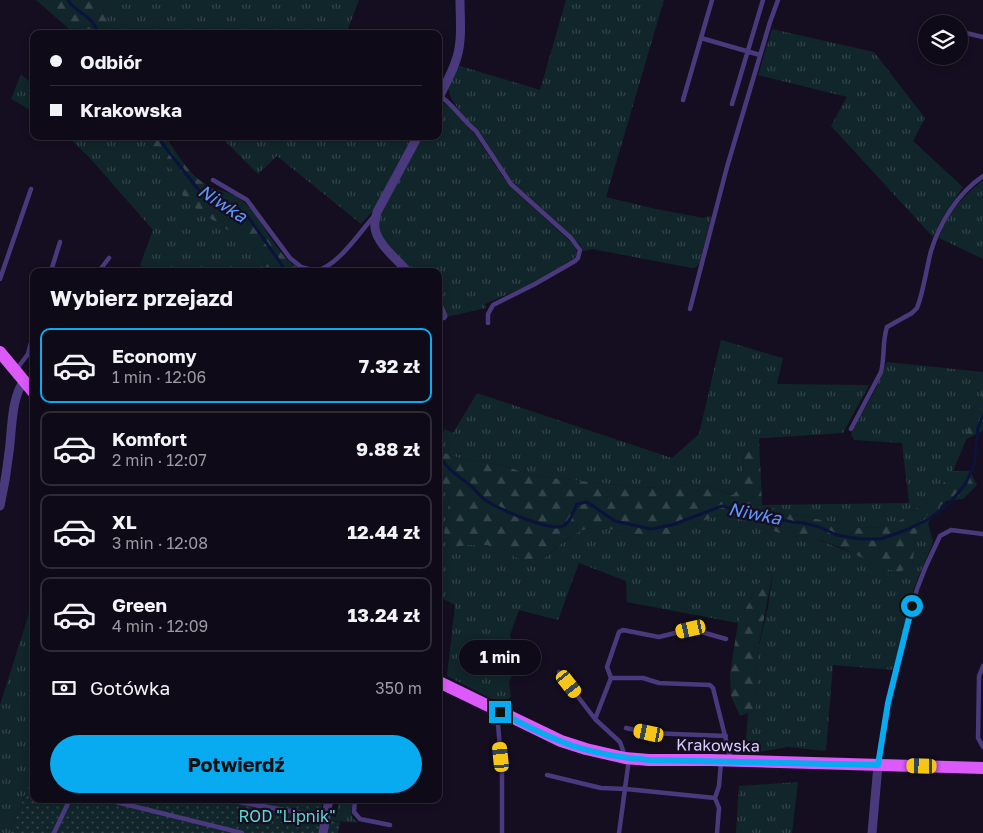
<!DOCTYPE html>
<html lang="pl">
<head>
<meta charset="utf-8">
<style>
	body { margin:0; font-family:"Golos Text",sans-serif; background:#1d1825; color:#f1f3f6; height:100vh; display:flex; flex-direction:column; font-size:19px; white-space:nowrap }
	* { box-sizing:border-box; margin:0 }
	p { font-size:16px; color:#9b9aa2 }
	.icon { flex:none; width:28px; height:28px; fill:none; stroke:currentColor; stroke-width:2; stroke-linecap:round; stroke-linejoin:round }
	.map { position:relative; flex:1; overflow:hidden }
	.details { position:absolute; left:30px; top:268px; width:412px; height:535px; display:flex; flex-direction:column; background:#0f0a18; border-radius:10px; box-shadow:0 2px 8px #0003,0 0 0 1px #2f2b37 }
	.details>* { flex:none }
	.banner { position:absolute; left:30px; top:30px; width:412px; height:110px; border-radius:10px; box-shadow:0 2px 8px #0003,0 0 0 1px #2f2b37; display:grid; align-content:center; height:110px; padding:0 20px; background:#0f0a18 }
	.buttons { position:absolute; left:918px; top:15px; display:grid; gap:10px }
	.buttons a { display:grid; place-items:center; width:50px; height:50px; border-radius:50%; background:#0f0a18; box-shadow:0 2px 8px #0003,0 0 0 1px #2f2b37; font-size:25px }
	.end { position:absolute; width:22px; height:22px; margin:-11px; border:6px solid #08abef; background:#111; box-shadow:0 0 0 2px #111 }
	.from { border-radius:50% }
	.bubble { position:absolute; height:35px; border-radius:18px; background:#0f0a18; box-shadow:0 2px 8px #0003,0 0 0 1px #2f2b37; font-size:16px; font-weight:700; line-height:35px; text-align:center }
	.car { position:absolute; width:15px; height:30px; margin:-15px -8px; border-radius:6px; box-shadow:0 0 4px 1px #0007; background:linear-gradient(#f5c518 24%,#345 0 40%,#f5c518 0 76%,#345 0 86%,#f5c518 0) }
	.banner b { display:flex; align-items:center; gap:18px; height:48px; font-size:19px }
	.banner b+b { border-top:1px solid #2f2b37 }
	.banner i { width:12px; height:12px; background:#f1f3f6 }
	ul { padding:0; list-style:none }
	li { display:flex; align-items:center; gap:15px; height:75px; margin:0 10px 8px; padding:0 10px; border:2px solid #2f2b37; border-radius:10px }
	li div { flex:1 }
	li b { display:block; font-size:19px }
	li em { font-style:normal; font-weight:700 }
	li.selected { border-color:#08abef }
	li>.icon { width:45px; height:45px; stroke-width:1.5 }
	h2 { padding:0 20px; font-size:22px; line-height:60px }
	.pay { display:flex; align-items:center; gap:12px; height:55px; padding:0 20px; font-size:19px }
	.pay p { margin-inline-start:auto }
	.cta { display:flex; gap:10px; margin-top:auto; padding:10px 20px }
	.cta a { flex:1; height:58px; border-radius:30px; background:#08abef; color:#111; font-size:20px; font-weight:700; line-height:58px; text-align:center }
	.map>svg:first-child { display:block }
	.grass { fill:url(#grass-tufts) }
	.forest { fill:url(#forest-firs) }
	.garden { fill:url(#garden-dots) }
	.lines { fill:none; stroke-linecap:round; stroke-linejoin:round }
	.stream { stroke:#0b133c; stroke-width:3 }
	.service { stroke:#4a3a7d; stroke-width:4.5 }
	.minor { stroke:#4a3a7d; stroke-width:9 }
	.primary { stroke:#dc5af9; stroke-width:12 }
	.route { stroke:#08abef; stroke-width:6 }
	.labels { text-anchor:middle; dominant-baseline:central; stroke-width:4.5; stroke-linejoin:round; paint-order:stroke }
	.street-label { font-size:16px; fill:#ddcefd; stroke:#140e20 }
	.park-label { font-size:16px; fill:#5ddad3; stroke:#140e20 }
	.water-label { font-size:18px; font-style:italic; fill:#6095f9; stroke:#140e20 }
</style>
</head>
<body>
<div class="map">
<svg width="983" height="833" viewBox="0 0 983 833">
	<defs>
		<pattern id="grass-tufts" width="24" height="20" patternUnits="userSpaceOnUse" patternTransform="scale(1.25)"><rect width="24" height="20" fill="#11262a"/><path d="M3 7l-1-3M5 7V3M7 7l1-3M15 17l-1-3M17 17v-4M19 17l1-3" fill="none" stroke="#33444a"/></pattern>
		<pattern id="forest-firs" width="22" height="20" patternUnits="userSpaceOnUse" patternTransform="scale(1.25)"><rect width="22" height="20" fill="#11262a"/><path d="M5 1l3.5 6h-7zM16 11l3.5 6h-7z" fill="#33444a"/></pattern>
		<pattern id="garden-dots" width="8" height="8" patternUnits="userSpaceOnUse" patternTransform="scale(1.25)"><rect width="8" height="8" fill="#11262a"/><path d="M2 2h.1M6 6h.1" fill="none" stroke="#33444a" stroke-width="1.8" stroke-linecap="round"/></pattern>
	</defs>
	<rect width="100%" height="100%" fill="#140e20"/>
	<!-- grass -->
	<path class="grass" d="M96 0H359L346 34H113L101 4Z
		M566 0H664L606 197 656 209 704 218 708 216 711 217 700 263 696 267 692 268 592 249 583 251 580 244 512 181 501 166 484 138 465 119 451 98 448 88 457 65 540 90Z
		M772 29 874 52 925 118 913 141 963 187 942 218 933 237 831 126 847 97 758 75Z
		M21 74 34 86V112L11 99Z
		M443 103 450 107 474 133 502 176 517 193 572 243C577 248 579 254 573 259L531 284 485 304 486 308 446 317 439 303V271H411L379 233 376 225 379 217 421 136H439V105Z
		M67 136H139L170 165 186 201 260 252 267 271H148L140 265 153 230 88 156Z
		M220 136H415L374 210 361 224 277 156 258 174Z
		M983 180V259L939 238C947 214 963 196 983 180Z
		M721 340 783 358 777 384 869 385 843 433 749 439 744 452 741 486 734 495 710 487 689 485 644 488 535 476 501 465 462 459 439 451V439L445 429 453 433 477 393 672 458 699 434Z
		M887 362 983 372V392L971 414 966 440 953 471 927 504 915 509 901 520 882 527 860 528 802 516 762 505 909 503 902 443 854 440 851 434 876 388Z
		M439 483 450 497 443 539 449 548 467 544 487 545 535 565C550 555 563 540 578 532 597 521 638 536 658 541L676 531 724 513 764 521 774 531 787 536 814 538 860 556 912 565 917 531 921 520 946 501 928 523 933 542 914 588 894 670 833 665 826 751 788 747 759 752H745L748 713 756 710 757 654 768 607 773 572 766 571 738 623 627 602 626 581 579 563 558 620 519 610 510 635 517 664 509 682 511 697 501 704 447 676 455 605 439 597Z
		M31 607H34V772L10 833H0V705Z
		M798 782 792 833H736L739 786Z
		M339 799H353L351 813 353 818 358 823 328 820 329 816 336 817Z"/>
	<!-- forest -->
	<path class="forest" d="M36 0H96L101 4 113 34H75Z
		M139 136H165C177 153 189 175 207 185 220 193 230 189 245 203 265 221 277 260 304 271H267L260 252 185 201 170 165Z
		M983 392V431L966 439 971 414Z
		M759 438 762 505 802 516 860 528 882 527 901 520 915 509 927 504 953 471H970L977 485 963 499 946 501 921 520 917 531 912 565 900 572 885 569 840 547 814 538 787 536 774 531 764 521 724 513 676 531 658 541C638 536 597 521 578 532 562 540 550 555 535 565L487 545H467L449 548 443 539 450 497 439 483V451L462 459 501 465 535 476 644 488 689 485 710 487 733 495 741 486 744 452 749 439Z
		M766 571 773 572 757 654 756 710 740 716 731 696 730 674 738 623Z"/>
	<!-- garden -->
	<path class="garden" d="M34 772V799H323L320 819 340 822 338 833H10Z"/>
	<g class="lines">
		<!-- stream -->
		<path class="stream" d="M68 0C77 15 93 14 98 34
			M159 136 162 143 197 188 205 196 237 208 249 218 286 271
			M439 456C447 469 458 476 470 485 476 490 480 497 487 501 499 509 551 532 563 526 571 523 573 511 577 504L587 502 615 521 651 529 672 525 722 506 792 522 804 523 819 527 837 535 860 539H881L906 530 929 519 950 503 966 483 974 464 978 428 983 415"/>
		<!-- service -->
		<path class="service" d="M962 32 983 37
			M701 38 712 0
			M440 96C454 105 462 120 476 131L511 184 571 238 580 250 578 258 575 261 535 284 493 305 488 314V323
			M683 100 701 38 760 55
			M732 104 763 0
			M213 180 247 200 290 258 301 267 316 271
			M51 271 60 242
			M99 271 109 258
			M316 271C339 265 359 233 375 215
			M0 279 31 189
			M690 309 727 167 770 22 778 0
			M16 370 28 354 34 331
			M851 429 881 372C885 357 882 342 887 327L912 313 917 308C924 290 926 270 931 251 940 222 958 193 983 176
			M983 666 979 676 978 738 983 747
			M559 672 595 719 620 742 625 756
			M611 678H643L659 683 710 685 713 688 731 760
			M499 714 498 724 502 773V833
			M595 719 611 678 607 667 619 632 623 630 659 637 691 629 726 639
			M626 728 649 733 726 736
			M879 764 888 703 917 589 926 566 940 536 951 530 983 534
			M547 775 601 788 626 789 715 798 719 808 717 833
			M715 798 719 786 721 762
			M104 799 242 833
			M222 799 313 815 323 824
			M355 799 354 812 360 819 390 825
			M54 833 70 799
			M619 833 629 759"/>
		<!-- minor -->
		<path class="minor" d="M439 98C444 86 451 75 455 63 463 43 460 20 460 0
			M407 271C397 259 377 244 375 228 374 222 376 217 377 212L418 136
			M439 307 443 316
			M0 506C4 488 7 470 9 452 12 432 11 397 24 381
			M323 833 329 799
			M872 833 878 765"/>
		<!-- primary -->
		<path class="primary" d="M0 352 34 393
			M439 682 561 741 586 749 625 758 649 760H710L983 768"/>
	</g>
	<g class="lines">
		<!-- route -->
		<path class="route" d="M500 712C524 725 548 737 573 746 598 754 623 758 649 760L878 765 888 703 912 606"/>
	</g>
	<g class="labels">
		<!-- street labels -->
		<g class="street-label">
			<text transform="translate(718 745) rotate(1)">Krakowska</text>
		</g>
		<!-- park labels -->
		<g class="park-label">
			<text x="287" y="816">ROD "Lipnik"</text>
		</g>
		<!-- water labels -->
		<g class="water-label">
			<text transform="translate(223 203) rotate(33)">Niwka</text>
			<text transform="translate(755 513) rotate(11)">Niwka</text>
		</g>
	</g>
</svg>
<div class="buttons">
<a><svg class="icon" aria-label="layers" viewBox="0 0 24 24"><path d="M12 4l9 5-9 5-9-5zM3 14l9 5 9-5"/></svg></a>
</div>
<i class="end from" style="left:912px;top:606px"></i>
<i class="end" style="left:500px;top:712px"></i>
<div class="bubble" style="left:459px;top:640px;width:82px">1 min</div>
<i class="car" style="left:691px;top:629px;rotate:257deg"></i>
<i class="car" style="left:569px;top:684px;rotate:142deg"></i>
<i class="car" style="left:649px;top:733px;rotate:282deg"></i>
<i class="car" style="left:501px;top:757px;rotate:354deg"></i>
<i class="car" style="left:922px;top:766px;rotate:271deg"></i>
<div class="banner">
<b><i class="from"></i>Odbiór</b>
<b><i></i>Krakowska</b>
</div>
<section class="details">
<h2>Wybierz przejazd</h2>
<ul>
<li class="selected"><svg class="icon" aria-label="car" viewBox="0 0 24 24"><path d="M5 17H2v-5l4-1 3-4h7l3 4 3 1v5h-3M9 17h6M6 11h13"/><circle cx="7" cy="17" r="2"/><circle cx="17" cy="17" r="2"/></svg><div><b>Economy</b><p>1 min · 12:06</p></div><em>7.32 zł</em></li>
<li><svg class="icon" aria-label="car" viewBox="0 0 24 24"><path d="M5 17H2v-5l4-1 3-4h7l3 4 3 1v5h-3M9 17h6M6 11h13"/><circle cx="7" cy="17" r="2"/><circle cx="17" cy="17" r="2"/></svg><div><b>Komfort</b><p>2 min · 12:07</p></div><em>9.88 zł</em></li>
<li><svg class="icon" aria-label="car" viewBox="0 0 24 24"><path d="M5 17H2v-5l4-1 3-4h7l3 4 3 1v5h-3M9 17h6M6 11h13"/><circle cx="7" cy="17" r="2"/><circle cx="17" cy="17" r="2"/></svg><div><b>XL</b><p>3 min · 12:08</p></div><em>12.44 zł</em></li>
<li><svg class="icon" aria-label="car" viewBox="0 0 24 24"><path d="M5 17H2v-5l4-1 3-4h7l3 4 3 1v5h-3M9 17h6M6 11h13"/><circle cx="7" cy="17" r="2"/><circle cx="17" cy="17" r="2"/></svg><div><b>Green</b><p>4 min · 12:09</p></div><em>13.24 zł</em></li>
</ul>
<div class="pay"><svg class="icon" aria-label="cash" viewBox="0 0 24 24"><path d="M3 7h18v10H3z"/><circle cx="12" cy="12" r="2"/></svg>Gotówka<p>350 m</p></div>
<div class="cta"><a>Potwierdź</a></div>
</section>
</div>
</body>
</html>
